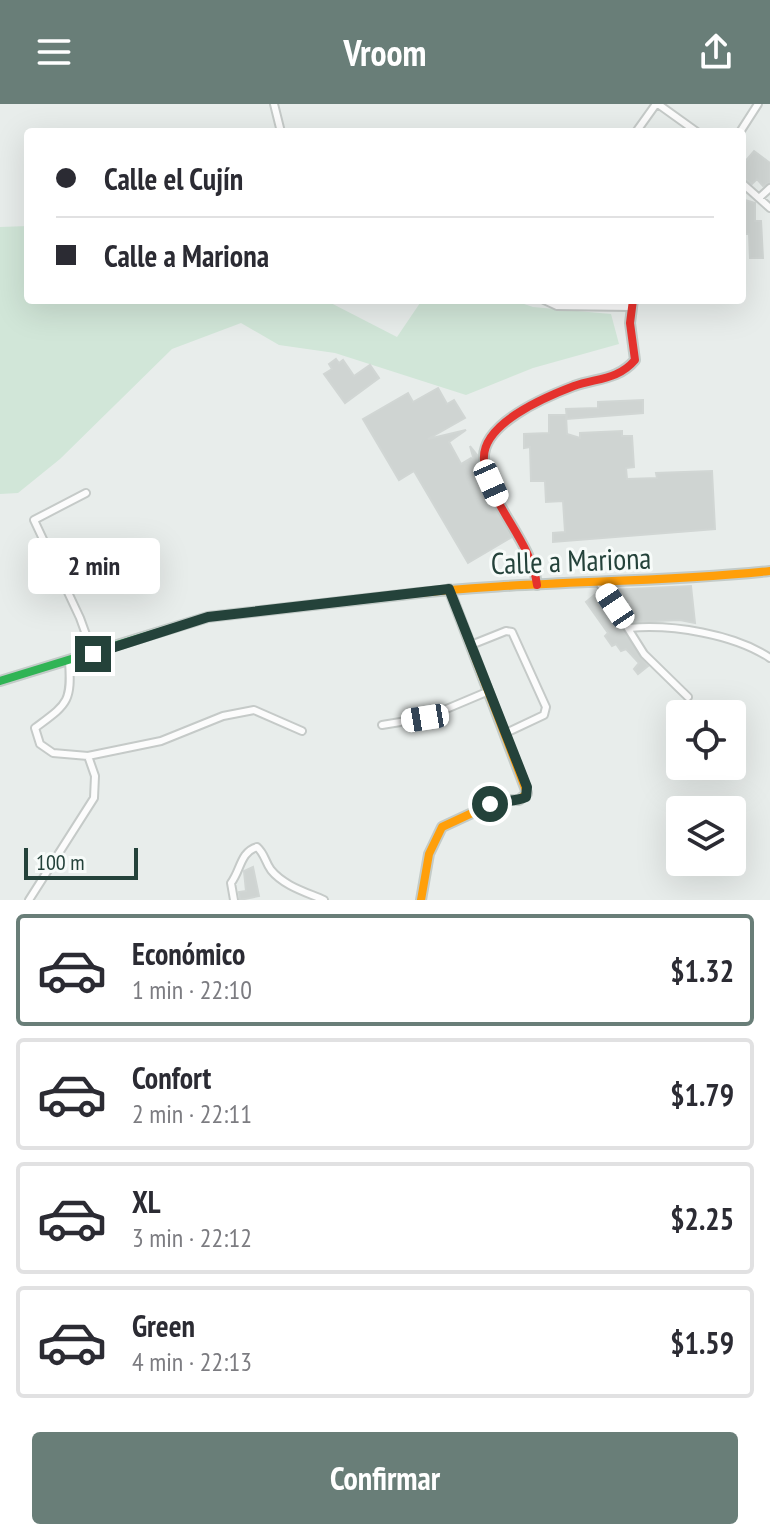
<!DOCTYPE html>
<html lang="es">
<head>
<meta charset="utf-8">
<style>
	body { margin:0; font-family:"PT Sans Narrow",sans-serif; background:#f2f2f3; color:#2b2b33; height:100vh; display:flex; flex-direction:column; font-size:30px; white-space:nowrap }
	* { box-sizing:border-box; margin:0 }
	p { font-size:26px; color:#7c7c81 }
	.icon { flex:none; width:44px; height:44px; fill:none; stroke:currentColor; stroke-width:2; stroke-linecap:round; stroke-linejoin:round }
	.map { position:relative; height:796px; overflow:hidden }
	.details { display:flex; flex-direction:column; background:#fff; flex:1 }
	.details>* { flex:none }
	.banner { position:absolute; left:24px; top:24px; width:722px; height:176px; border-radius:8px; box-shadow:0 8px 32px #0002; display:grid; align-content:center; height:176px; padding:0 32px; background:#fff }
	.buttons { position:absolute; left:666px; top:596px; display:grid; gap:16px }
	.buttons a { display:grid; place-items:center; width:80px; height:80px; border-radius:8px; background:#fff; box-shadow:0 8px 32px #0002; font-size:40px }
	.scale { position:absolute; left:24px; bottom:20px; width:114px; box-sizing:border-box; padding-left:8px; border:4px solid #24423a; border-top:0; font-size:22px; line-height:28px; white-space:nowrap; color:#24423a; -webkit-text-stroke:6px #f7fbf9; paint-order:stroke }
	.end { position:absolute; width:36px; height:36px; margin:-18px; border:10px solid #24423a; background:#fff; box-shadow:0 0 0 4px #fff }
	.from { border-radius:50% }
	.bubble { position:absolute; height:56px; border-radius:8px; background:#fff; box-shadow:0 8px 32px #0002; font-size:26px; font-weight:700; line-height:56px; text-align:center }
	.car { position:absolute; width:24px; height:48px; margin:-24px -12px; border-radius:10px; box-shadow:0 0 6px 2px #0007; background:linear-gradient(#fff 24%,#345 0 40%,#fff 0 76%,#345 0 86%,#fff 0) }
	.banner b { display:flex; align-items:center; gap:28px; height:76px; font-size:30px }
	.banner b+b { border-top:2px solid #e1e1e2 }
	.banner i { width:20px; height:20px; background:#2b2b33 }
	ul { padding:14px 0 0; list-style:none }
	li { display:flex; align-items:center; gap:24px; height:112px; margin:0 16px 12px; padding:0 16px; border:4px solid #e1e1e2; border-radius:8px }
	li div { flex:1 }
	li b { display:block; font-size:30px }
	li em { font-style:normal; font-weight:700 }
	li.on { border-color:#697e78 }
	li>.icon { width:72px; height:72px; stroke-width:1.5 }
	.action { display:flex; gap:16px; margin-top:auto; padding:16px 32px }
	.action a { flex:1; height:92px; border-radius:8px; background:#697e78; color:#fff; font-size:32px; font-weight:700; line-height:92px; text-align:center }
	header { display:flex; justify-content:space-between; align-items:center; height:104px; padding:0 32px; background:#697e78; color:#fff; font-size:36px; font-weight:700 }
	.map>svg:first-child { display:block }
	.green { fill:#d1e6d8 }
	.building { fill:#cfd4d2; stroke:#d1d6d4; stroke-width:2 }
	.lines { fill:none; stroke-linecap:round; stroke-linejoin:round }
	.street-casing { stroke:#c5cac8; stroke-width:10 }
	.fast-casing { stroke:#c3cbc8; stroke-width:12 }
	.slow-casing { stroke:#c3cbc8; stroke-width:12 }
	.jam-casing { stroke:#c3cbc8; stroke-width:12 }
	.street { stroke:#fcfcfc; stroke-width:6 }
	.fast { stroke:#30b455; stroke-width:8 }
	.slow { stroke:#ff9f0a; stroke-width:8 }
	.jam { stroke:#e5322d; stroke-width:8 }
	.route { stroke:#24423a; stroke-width:10 }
	.labels { text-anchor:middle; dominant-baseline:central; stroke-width:6; stroke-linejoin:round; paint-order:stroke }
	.street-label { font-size:30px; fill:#24423a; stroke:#f7fbf9 }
</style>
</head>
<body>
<header><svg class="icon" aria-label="menu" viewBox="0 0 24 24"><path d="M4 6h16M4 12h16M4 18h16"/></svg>Vroom<svg class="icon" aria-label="share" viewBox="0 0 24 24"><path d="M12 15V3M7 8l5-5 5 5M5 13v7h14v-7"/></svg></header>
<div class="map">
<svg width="770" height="796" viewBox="0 0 770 796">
	<rect width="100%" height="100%" fill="#e8edeb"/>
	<!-- green -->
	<path class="green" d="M28 122V196H325L397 233 422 196H512L533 203 611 210 619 240 533 264 466 291 335 249 279 241 241 219 172 245 60 355 18 389 0 390V123Z"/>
	<!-- building -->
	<path class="building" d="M754 47 770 59V78L763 82 757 75 752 80 742 72V61Z
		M745 96 755 99V117H761L763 154H750L749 130H744Z
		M336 255 339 259 343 256 354 272 370 261 379 274 345 299 324 270 332 265 329 260Z
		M438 284 447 300 454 296 465 314 428 335 466 326 449 338 461 360 471 354 475 360 470 342 477 351 478 363 474 366 512 433 468 459 414 367 399 376 363 315 408 289 413 298Z
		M643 296V309L567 315 566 305 598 304V298Z
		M549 311H566L567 330 580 334V329L622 327V332H632L634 363 626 364 627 375 657 374 656 369 712 367 715 425 553 438V429L565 428 563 397 546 398 545 377H531L530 343 524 344V330L549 329Z
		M691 482 695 519 680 516 631 518 630 498H618L611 486Z
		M598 488 648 562 638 570 634 565 639 559 626 545 621 547 616 540 612 542 605 532 608 529 586 498Z
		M253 763 259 792 240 796 239 788 246 787 244 767Z"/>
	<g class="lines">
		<!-- street casing -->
		<g class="street-casing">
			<path id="street" d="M274 0 281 28
				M658 0 697 28
				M636 28 656 0
				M740 28 758 0
				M742 79 770 104
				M759 94 770 84
				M544 196 557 202 631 203
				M86 389 34 416 80 514 93 550
				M600 480 644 550 688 593
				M629 524C672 520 734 530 770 554
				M471 541 506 527 512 528 546 603 544 611 506 629
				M69 557C72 599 67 600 35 624L40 640 53 649 88 652 161 637 223 612 254 606 302 627
				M382 621 425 614 489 587
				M29 796 94 694 95 672 88 652
				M234 796 231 779C241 766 240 748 257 743 265 750 265 758 271 766 284 782 306 788 324 796"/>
		</g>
		<!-- fast casing -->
		<g class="fast-casing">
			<path id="fast" d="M0 577 208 513 401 491"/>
		</g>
		<!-- slow casing -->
		<g class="slow-casing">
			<path id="slow" d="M401 491C524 476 647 480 770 467
				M421 796 429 750 442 723 500 696H519L527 689 449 485"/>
		</g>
		<!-- jam casing -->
		<g class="jam-casing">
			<path id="jam" d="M537 481C531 435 489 402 484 356 481 320 545 293 574 282 597 274 618 276 635 256L630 219 633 196"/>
		</g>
		<!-- street -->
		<use href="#street" class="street"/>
		<!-- fast -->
		<use href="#fast" class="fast"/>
		<!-- slow -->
		<use href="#slow" class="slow"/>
		<!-- jam -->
		<use href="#jam" class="jam"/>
	</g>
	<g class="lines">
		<!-- route -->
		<path class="route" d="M93 550 208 513 449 485 527 683 526 693C514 699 502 695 490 700"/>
	</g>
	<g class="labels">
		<!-- street labels -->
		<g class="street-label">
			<text transform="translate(571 456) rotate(-2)">Calle a Mariona</text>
		</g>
	</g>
</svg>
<div class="buttons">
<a><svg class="icon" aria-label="locate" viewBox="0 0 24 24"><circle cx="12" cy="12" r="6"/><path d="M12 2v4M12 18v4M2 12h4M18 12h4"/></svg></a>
<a><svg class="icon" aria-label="layers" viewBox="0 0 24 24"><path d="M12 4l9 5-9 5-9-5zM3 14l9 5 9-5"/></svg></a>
</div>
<div class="scale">100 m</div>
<i class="end from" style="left:490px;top:700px"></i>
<i class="end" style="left:93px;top:550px"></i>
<div class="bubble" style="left:28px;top:434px;width:132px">2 min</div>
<i class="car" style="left:491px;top:379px;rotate:156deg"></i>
<i class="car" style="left:615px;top:502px;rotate:326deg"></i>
<i class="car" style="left:425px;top:614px;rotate:261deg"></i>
<div class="banner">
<b><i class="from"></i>Calle el Cujín</b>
<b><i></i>Calle a Mariona</b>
</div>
</div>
<section class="details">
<ul>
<li class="on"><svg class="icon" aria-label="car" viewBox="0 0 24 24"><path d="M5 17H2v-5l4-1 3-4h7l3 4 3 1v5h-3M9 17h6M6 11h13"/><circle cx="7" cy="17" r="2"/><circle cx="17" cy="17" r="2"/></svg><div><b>Económico</b><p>1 min · 22:10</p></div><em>$1.32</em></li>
<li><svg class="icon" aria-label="car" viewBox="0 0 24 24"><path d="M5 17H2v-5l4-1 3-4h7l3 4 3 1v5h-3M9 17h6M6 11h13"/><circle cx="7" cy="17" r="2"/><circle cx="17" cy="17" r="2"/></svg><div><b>Confort</b><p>2 min · 22:11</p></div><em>$1.79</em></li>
<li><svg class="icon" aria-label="car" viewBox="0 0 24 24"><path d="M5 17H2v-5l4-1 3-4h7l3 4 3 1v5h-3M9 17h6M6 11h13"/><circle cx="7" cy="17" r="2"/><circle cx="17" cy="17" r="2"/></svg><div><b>XL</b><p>3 min · 22:12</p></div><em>$2.25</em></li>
<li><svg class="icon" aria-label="car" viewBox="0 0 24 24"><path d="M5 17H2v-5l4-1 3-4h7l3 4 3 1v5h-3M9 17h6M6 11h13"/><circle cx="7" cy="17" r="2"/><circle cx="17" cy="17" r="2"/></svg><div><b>Green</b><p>4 min · 22:13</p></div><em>$1.59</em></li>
</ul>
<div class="action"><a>Confirmar</a></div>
</section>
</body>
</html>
